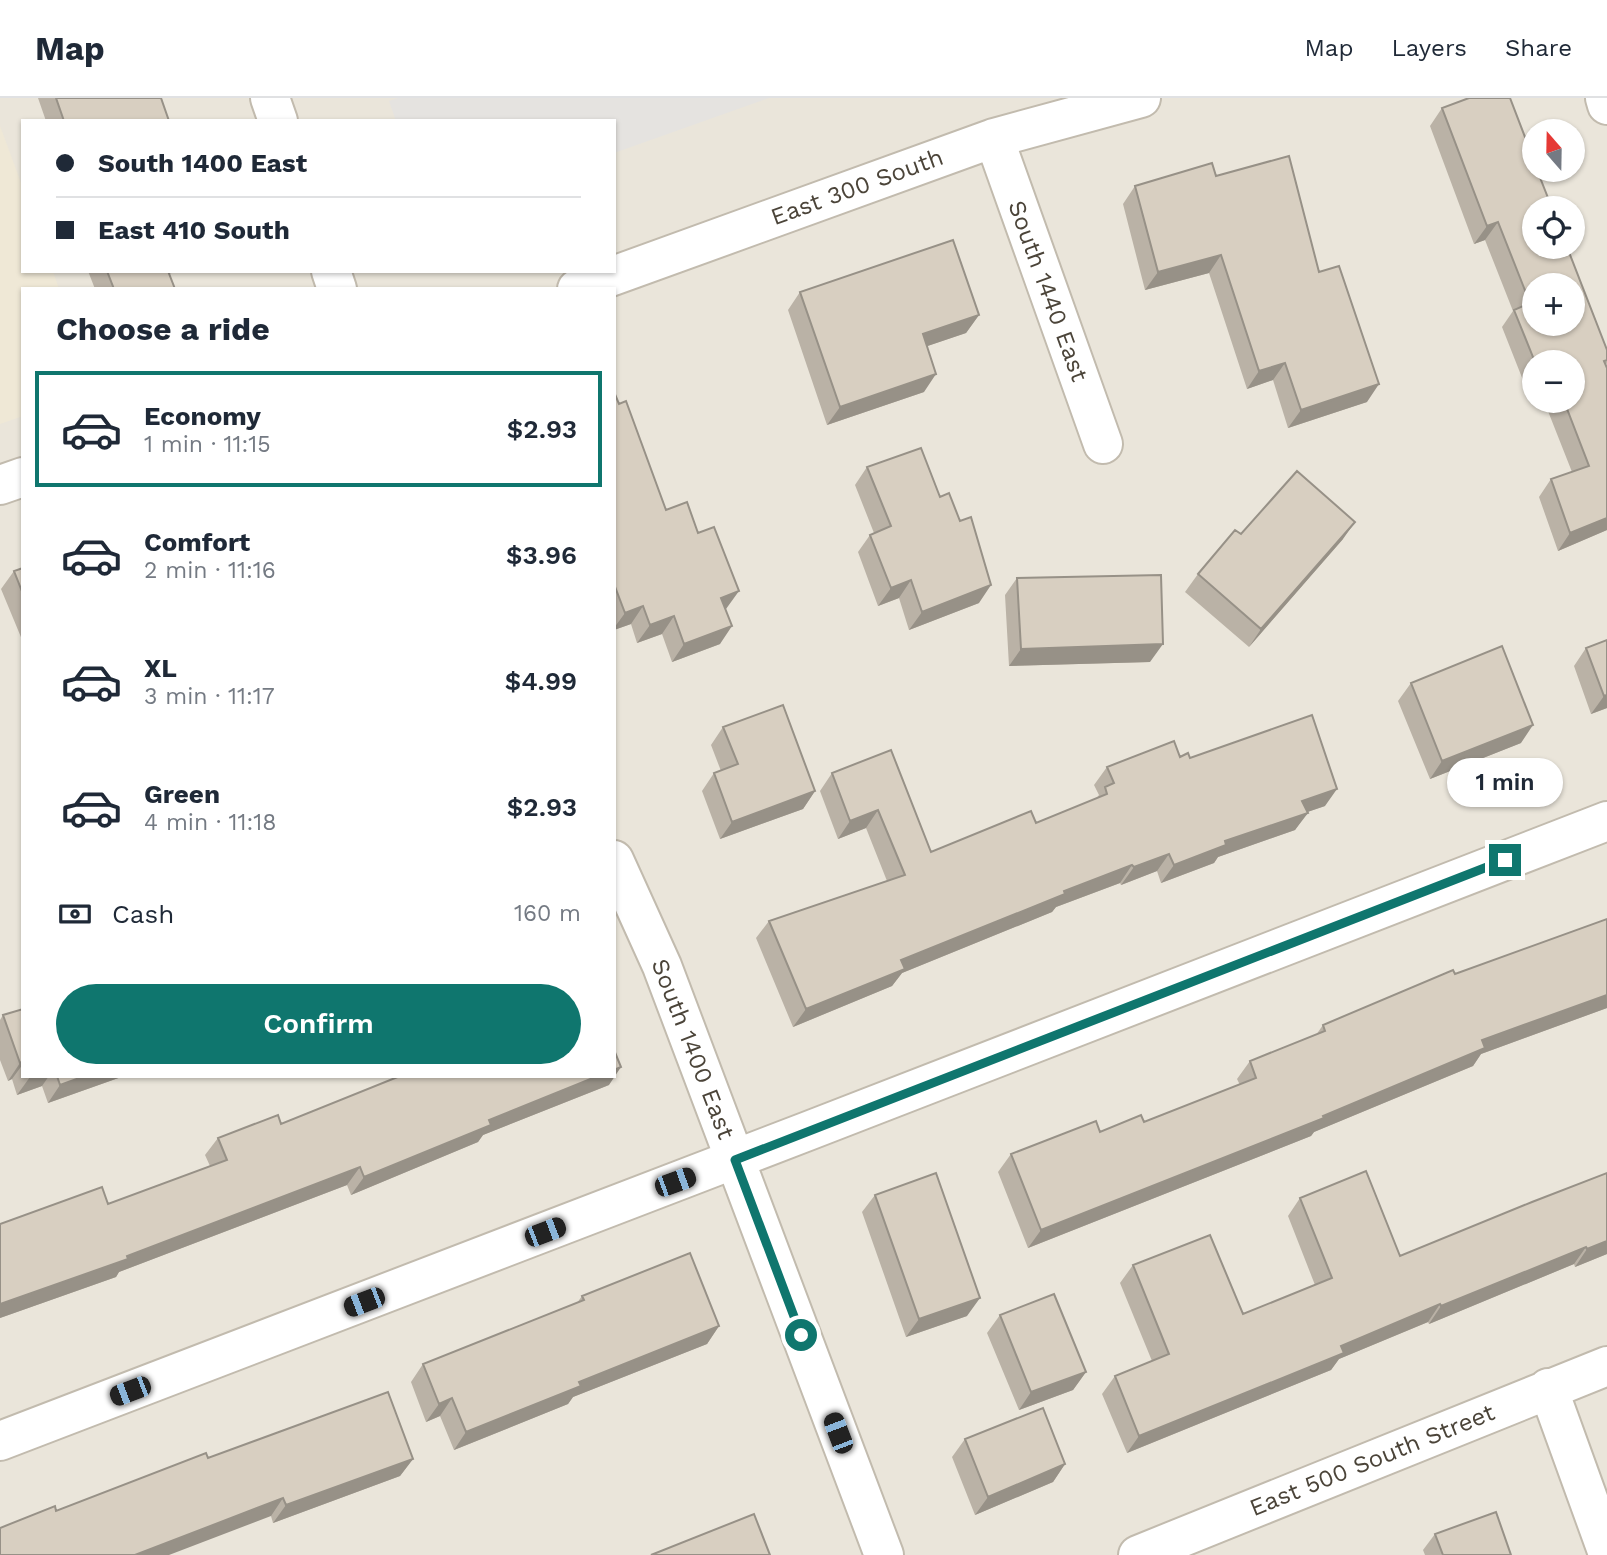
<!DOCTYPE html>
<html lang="en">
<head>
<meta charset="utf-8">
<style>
	body { margin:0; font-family:"Work Sans",sans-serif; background:#f6f6f7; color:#1f2937; height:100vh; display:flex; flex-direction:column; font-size:26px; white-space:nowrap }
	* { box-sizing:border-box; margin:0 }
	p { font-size:23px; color:#747a83 }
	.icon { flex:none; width:38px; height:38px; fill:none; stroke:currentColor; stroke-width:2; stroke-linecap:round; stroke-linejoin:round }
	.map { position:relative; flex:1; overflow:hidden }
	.drawer { position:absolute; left:21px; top:189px; width:595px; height:791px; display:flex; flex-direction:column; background:#fff; border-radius:0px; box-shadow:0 2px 5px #0004 }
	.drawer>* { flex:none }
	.banner { position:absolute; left:21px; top:21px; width:595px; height:154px; border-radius:0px; box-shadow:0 2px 5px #0004; display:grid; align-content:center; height:154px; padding:0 35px; background:#fff }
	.needle { width:46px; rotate:340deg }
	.fabs { position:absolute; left:1522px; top:21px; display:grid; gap:14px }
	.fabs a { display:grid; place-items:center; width:63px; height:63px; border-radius:50%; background:#fff; box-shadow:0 2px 5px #0004; font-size:35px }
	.end { position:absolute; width:32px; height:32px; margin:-16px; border:9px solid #0f766e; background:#fff; box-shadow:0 0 0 4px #fff }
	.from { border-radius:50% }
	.bubble { position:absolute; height:49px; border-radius:24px; background:#fff; box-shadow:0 2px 5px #0004; font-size:23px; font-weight:600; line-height:49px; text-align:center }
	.car { position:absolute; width:21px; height:42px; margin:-21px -10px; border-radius:9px; box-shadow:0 0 5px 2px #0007; background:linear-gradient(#222 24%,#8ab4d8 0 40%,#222 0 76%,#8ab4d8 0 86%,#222 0) }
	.banner b { display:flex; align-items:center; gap:24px; height:66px; font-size:26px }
	.banner b+b { border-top:2px solid #e0e1e3 }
	.banner i { width:18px; height:18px; background:#1f2937 }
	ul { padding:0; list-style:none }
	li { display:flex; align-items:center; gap:21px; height:116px; margin:0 14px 10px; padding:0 21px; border:4px solid transparent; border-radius:0px }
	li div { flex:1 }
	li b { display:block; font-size:26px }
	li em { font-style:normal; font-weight:600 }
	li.selected { border-color:#0f766e }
	li>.icon { width:63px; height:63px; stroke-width:1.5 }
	h2 { padding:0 35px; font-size:32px; line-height:84px }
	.pay { display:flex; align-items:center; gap:18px; height:77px; padding:0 35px; font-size:26px }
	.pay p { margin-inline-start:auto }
	.action { display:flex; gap:14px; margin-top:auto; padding:14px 35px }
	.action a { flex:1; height:80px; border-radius:42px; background:#0f766e; color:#fff; font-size:28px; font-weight:600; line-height:80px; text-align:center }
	header { display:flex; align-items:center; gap:42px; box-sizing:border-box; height:98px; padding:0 35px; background:#fff; border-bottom:2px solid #e0e1e3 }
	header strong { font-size:33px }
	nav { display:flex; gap:38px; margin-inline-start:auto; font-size:24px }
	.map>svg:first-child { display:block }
	.residential { fill:#eae5da; fill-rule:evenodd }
	.education { fill:#efe8d6 }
	.parking { fill:#e5e3e0 }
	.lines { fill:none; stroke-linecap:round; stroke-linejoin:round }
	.minor-casing { stroke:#c2bbae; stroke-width:42 }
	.minor { stroke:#fff; stroke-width:38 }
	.wall { fill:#bab2a6 }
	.shaded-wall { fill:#979187 }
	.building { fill:#d8cfc1; stroke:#979187; stroke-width:2; fill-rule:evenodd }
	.route { stroke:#0f766e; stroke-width:9 }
	.labels { text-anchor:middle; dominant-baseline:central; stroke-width:5; stroke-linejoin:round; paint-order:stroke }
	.street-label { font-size:24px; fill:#4b4439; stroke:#fff }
</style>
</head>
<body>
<header>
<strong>Map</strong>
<nav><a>Map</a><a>Layers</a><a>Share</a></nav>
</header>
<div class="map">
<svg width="1607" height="1457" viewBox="0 0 1607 1457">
	<rect width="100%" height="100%" fill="#f6f3ec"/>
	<!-- residential -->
	<path class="residential" d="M0 0H1607V1457H0ZM23 23H614V173H23ZM1535 33H1573V72H1535ZM1535 110H1573V149H1535ZM1535 187H1573V226H1535ZM23 191H614V978H23ZM1535 264H1573V303H1535Z"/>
	<!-- education -->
	<path class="education" d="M0 28 23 90V173H53L59 191H23V318L0 326Z"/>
	<!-- parking -->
	<path class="parking" d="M398 0H769L614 55V23H396L389 3Z"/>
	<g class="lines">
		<!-- minor casing -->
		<g class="minor-casing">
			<path id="minor" d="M270 0 278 23
				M1605 0 1607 7
				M994 40 1103 346
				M331 173 337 191
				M577 191 994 40 1141 0
				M0 387 23 379
				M614 762 662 868 884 1457
				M1548 1290 1607 1453
				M0 1343 808 1033 1607 723
				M1138 1457 1607 1268"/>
		</g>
		<!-- minor -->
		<use href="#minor" class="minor"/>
	</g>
	<!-- wall -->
	<path class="wall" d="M38 0H161L169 23H46Z
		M1442 10 1607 252V265L1606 267 1607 270V432L1558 453 1539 399 1551 381 1572 374 1544 303H1573V264H1535V303H1537L1532 305 1502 229 1513 213 1485 142 1474 146 1430 28Z
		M1216 78 1319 174 1367 304 1288 330 1273 282 1247 291 1209 175 1145 192 1123 106 1135 88Z
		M88 173H177L169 176 175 191H95Z
		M800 194 979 217 966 235 927 248 924 294 827 327 788 212Z
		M614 294 666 412 726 511 720 546 672 564 662 536 637 545 631 526 614 532Z
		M867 369 979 505 909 532 899 500 878 508 858 454 870 437 874 435 855 387Z
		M1241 436 1343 441 1249 549 1185 494 1198 476Z
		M23 470V544L1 491 14 473Z
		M1017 480 1150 564 1009 568 1005 497Z
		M1607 542V610L1591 616 1574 568 1586 550Z
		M1411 585 1521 645 1430 681 1398 603Z
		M723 629 815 693 803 711 720 741 702 693 714 675 721 673 711 647Z
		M1180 659 1190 660 1325 708 1307 714 1295 732 1218 759 1214 765 1161 785 1157 773 1121 787 1120 785 1056 809 1052 814 902 875 892 888 793 929 756 840 769 823 887 783 866 730 838 741 820 693 832 675 931 754 1036 725 1096 701 1099 697 1094 687 1107 669Z
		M1607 821V910L1481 956 1473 968 1314 1034 1311 1038 1028 1150 998 1074 1011 1056 1100 1034 1144 1024 1240 987 1237 981 1250 963 1316 937 1323 927 1455 876Z
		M23 911V978H124L48 1005 42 988 17 997 12 981 8 983 0 962V922L3 917Z
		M609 987 483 1037 478 1044 351 1097 347 1087 119 1174 116 1179 0 1220V1126L108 1106 210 1068 205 1057 218 1040 281 1026Z
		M875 1097 967 1218 906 1239 862 1114Z
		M1300 1100 1400 1158 1532 1104 1607 1156 1575 1169 1574 1166 1429 1226 1428 1224 1339 1261 1331 1272 1127 1355 1102 1296 1115 1278 1152 1263 1120 1185 1133 1167 1243 1216 1315 1187 1288 1118Z
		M582 1198 719 1228 707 1246 573 1299 568 1306 454 1352 440 1318 426 1324 411 1284 423 1266 577 1205Z
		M1000 1217 1086 1274 1073 1292 1019 1312 987 1235Z
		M965 1341 1065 1366 1053 1384 975 1417 952 1359Z
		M413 1361 400 1378 273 1425 271 1418 56 1413Z
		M1435 1436 1511 1457H1425L1423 1452Z"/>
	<!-- shaded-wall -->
	<path class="shaded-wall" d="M1498 124 1485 142 1474 146 1487 128Z
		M1221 157 1209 175 1145 192 1158 174Z
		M979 217 966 235 910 254 923 236Z
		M1285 265 1273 282 1247 291 1259 273Z
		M936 276 924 294 827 327 840 309Z
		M1379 286 1367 304 1288 330 1301 312Z
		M1607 420V432L1558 453 1570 435Z
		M1355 424 1343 441 1249 549 1261 531Z
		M911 482 899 500 878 508 891 490Z
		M991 487 979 505 909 532 922 514Z
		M739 493 726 511 709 518 721 500Z
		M643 508 631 526 614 532V530L625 515Z
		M674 518 662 536 637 545 650 527Z
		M732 528 720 546 672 564 684 546Z
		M1163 546 1150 564 1009 568 1021 551Z
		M1607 597V610L1591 616 1604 598Z
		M1533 627 1521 645 1430 681 1442 663Z
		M1337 691 1325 708 1290 720 1302 703Z
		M815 693 803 711 720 741 732 724Z
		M878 712 866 730 838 741 850 723Z
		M1308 715 1295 732 1218 759 1214 765 1161 785 1174 767 1225 743Z
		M1169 756 1157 773 1121 787 1134 769Z
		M1132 767 1120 785 1056 809 1052 814 902 875 892 888 793 929 806 911 901 862 1064 793Z
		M1607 897V910L1481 956 1473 968 1314 1034 1311 1038 1028 1150 1041 1132 1323 1018 1482 942Z
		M23 964V966L12 981 8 983 20 965Z
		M621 969 609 987 483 1037 478 1044 351 1097 364 1079 489 1022 598 978H614V972Z
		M33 978H49L42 988 17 997 30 979Z
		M85 978H124L48 1005 60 987Z
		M360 1069 347 1087 119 1174 116 1179 0 1220V1206Z
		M1607 1143V1156L1575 1169 1587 1151Z
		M1586 1149 1574 1166 1429 1226 1441 1208Z
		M980 1200 967 1218 906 1239 919 1221Z
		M1440 1206 1428 1224 1339 1261 1331 1272 1127 1355 1139 1338 1341 1248Z
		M719 1228 707 1246 573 1299 568 1306 454 1352 466 1334 579 1284Z
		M1086 1274 1073 1292 1019 1312 1031 1294Z
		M452 1300 440 1318 426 1324 439 1306Z
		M413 1361 400 1378 273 1425 286 1407Z
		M1065 1366 1053 1384 975 1417 988 1399Z
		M283 1400 271 1418 169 1457H135Z"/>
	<!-- building -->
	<path class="building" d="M56 0H161L169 23H64Z
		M1469 0H1510L1535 65V72H1537L1552 110H1535V149H1567L1607 252V262L1604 263 1607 270V420L1570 435 1551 381 1589 368 1564 303H1573V264H1535L1514 212 1530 205 1498 124 1487 128 1442 10ZM1535 187H1573V226H1535Z
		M1289 58 1319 174 1339 168 1379 286 1301 312 1285 265 1259 273 1221 157 1158 174 1135 88 1212 65 1216 78Z
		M953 142 979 217 923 236 936 276 840 309 800 194Z
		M107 173H168L175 191H114Z
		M614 294 619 306 626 303 666 412 687 404 698 435 714 429 739 493 721 500 732 528 684 546 674 518 650 527 643 508 625 515 614 486Z
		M921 350 940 399 949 395 960 423 971 419 991 487 922 514 911 482 891 490 870 437 891 428 867 369Z
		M1297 373 1355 424 1261 531 1198 476 1235 432 1241 436Z
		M23 470V496L14 473Z
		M1161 477 1163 546 1021 551 1017 480Z
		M1607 542V597L1604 598 1586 550Z
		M1502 548 1533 627 1442 663 1411 585Z
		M783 607 815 693 732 724 714 675 738 666 723 629Z
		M1312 617 1337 691 1302 703 1308 715 1225 743 1226 747 1174 767 1169 756 1134 769 1132 767 1064 793 1065 796 901 862 905 871 806 911 769 823 905 777 878 712 850 723 832 675 891 652 931 754 1031 713 1036 725 1107 696 1105 689 1114 685 1107 669 1174 643 1180 659 1188 655 1190 660Z
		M1607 821V897L1482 942 1485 950 1323 1018 1324 1020 1041 1132 1011 1056 1096 1023 1100 1034 1141 1017 1144 1024 1256 980 1250 963 1325 933 1323 927 1453 872 1455 876Z
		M23 911V964L20 965 3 917Z
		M614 952 621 969 614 972Z
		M57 978H85L60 987Z
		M400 978H598L489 1022 491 1027 364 1079 360 1069 127 1158 128 1161 0 1206V1126L102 1089 108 1106 227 1062 218 1040 278 1017 281 1026Z
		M1366 1073 1400 1158 1532 1104 1607 1075V1143L1587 1151 1586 1149 1441 1208 1440 1206 1341 1248 1344 1255 1139 1338 1115 1278 1169 1256 1133 1167 1210 1137 1243 1216 1332 1180 1300 1100Z
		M936 1075 980 1200 919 1221 875 1097Z
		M690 1155 719 1228 579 1284 581 1288 466 1334 452 1300 439 1306 423 1266 584 1202 582 1198Z
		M1054 1196 1086 1274 1031 1294 1000 1217Z
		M388 1294 413 1361 286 1407 283 1400 135 1457H0V1430L55 1408 56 1413 206 1355 208 1360Z
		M1043 1310 1065 1366 988 1399 965 1341Z
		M1496 1414 1511 1457H1443L1435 1436Z
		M754 1416 770 1457H651Z"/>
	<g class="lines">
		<!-- route -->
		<path class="route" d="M801 1237 735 1062 1505 762"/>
	</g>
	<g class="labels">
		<!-- street labels -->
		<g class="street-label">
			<text transform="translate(857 89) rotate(-20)">East 300 South</text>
			<text transform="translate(1048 193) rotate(70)">South 1440 East</text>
			<text transform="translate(693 951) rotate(69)">South 1400 East</text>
			<text transform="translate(1372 1362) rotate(-22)">East 500 South Street</text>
		</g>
	</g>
</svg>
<div class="fabs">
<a><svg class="needle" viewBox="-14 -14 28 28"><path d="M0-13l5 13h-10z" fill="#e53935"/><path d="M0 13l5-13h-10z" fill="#747a83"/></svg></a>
<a><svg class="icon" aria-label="locate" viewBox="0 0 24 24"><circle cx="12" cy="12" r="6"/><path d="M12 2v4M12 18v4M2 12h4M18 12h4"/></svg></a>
<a>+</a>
<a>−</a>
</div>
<i class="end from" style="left:801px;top:1237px"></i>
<i class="end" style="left:1505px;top:762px"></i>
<div class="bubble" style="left:1447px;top:660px;width:116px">1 min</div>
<i class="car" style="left:675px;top:1084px;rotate:70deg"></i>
<i class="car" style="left:545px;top:1134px;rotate:69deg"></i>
<i class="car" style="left:364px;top:1204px;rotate:249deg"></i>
<i class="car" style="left:130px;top:1293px;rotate:249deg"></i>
<i class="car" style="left:838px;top:1335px;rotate:339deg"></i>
<div class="banner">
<b><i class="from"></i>South 1400 East</b>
<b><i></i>East 410 South</b>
</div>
<section class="drawer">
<h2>Choose a ride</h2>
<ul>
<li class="selected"><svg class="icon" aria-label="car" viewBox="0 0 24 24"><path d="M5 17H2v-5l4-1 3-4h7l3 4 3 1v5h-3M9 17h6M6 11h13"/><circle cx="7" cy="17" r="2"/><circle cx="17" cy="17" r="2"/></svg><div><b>Economy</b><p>1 min · 11:15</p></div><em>$2.93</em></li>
<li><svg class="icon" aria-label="car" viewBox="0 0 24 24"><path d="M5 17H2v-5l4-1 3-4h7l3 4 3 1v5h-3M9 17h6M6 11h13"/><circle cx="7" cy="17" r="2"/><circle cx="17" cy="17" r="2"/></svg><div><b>Comfort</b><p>2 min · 11:16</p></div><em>$3.96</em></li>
<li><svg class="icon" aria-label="car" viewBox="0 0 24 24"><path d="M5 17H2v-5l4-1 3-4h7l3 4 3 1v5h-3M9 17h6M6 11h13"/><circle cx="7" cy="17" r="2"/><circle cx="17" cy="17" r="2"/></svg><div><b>XL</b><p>3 min · 11:17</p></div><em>$4.99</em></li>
<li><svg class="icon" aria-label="car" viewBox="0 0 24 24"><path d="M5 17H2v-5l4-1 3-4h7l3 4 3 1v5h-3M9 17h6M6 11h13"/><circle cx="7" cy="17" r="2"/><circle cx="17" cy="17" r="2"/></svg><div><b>Green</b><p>4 min · 11:18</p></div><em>$2.93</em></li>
</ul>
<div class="pay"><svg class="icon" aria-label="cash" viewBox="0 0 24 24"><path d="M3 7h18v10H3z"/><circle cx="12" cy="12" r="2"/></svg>Cash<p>160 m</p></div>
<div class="action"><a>Confirm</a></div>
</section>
</div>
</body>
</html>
